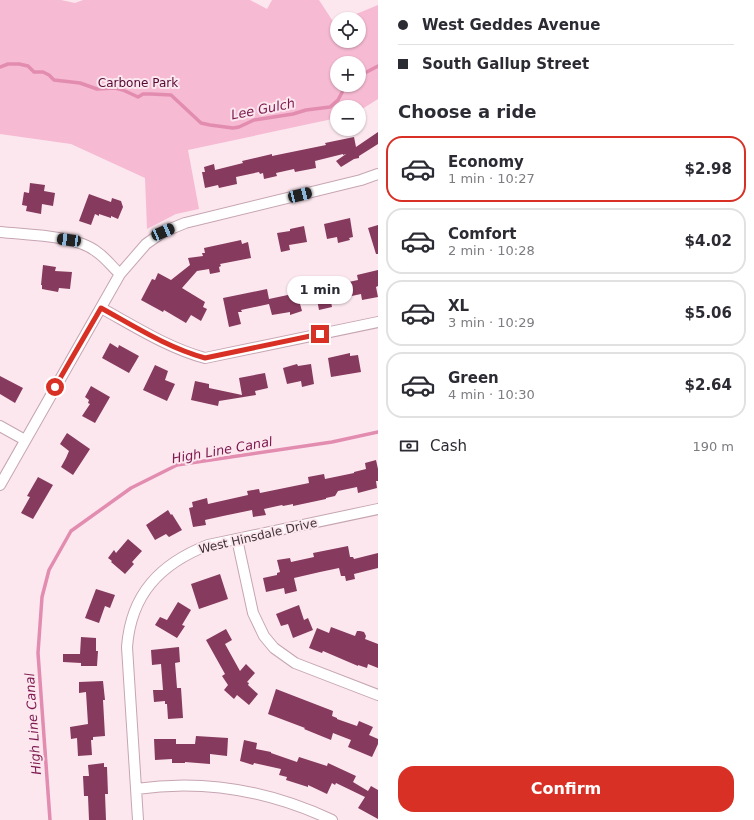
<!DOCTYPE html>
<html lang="en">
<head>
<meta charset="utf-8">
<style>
	body { margin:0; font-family:"DejaVu Sans",sans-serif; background:#f2f2f3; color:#2b2b33; height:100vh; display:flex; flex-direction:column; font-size:15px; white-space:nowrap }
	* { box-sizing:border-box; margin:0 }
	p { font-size:13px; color:#7c7c81 }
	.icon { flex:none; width:22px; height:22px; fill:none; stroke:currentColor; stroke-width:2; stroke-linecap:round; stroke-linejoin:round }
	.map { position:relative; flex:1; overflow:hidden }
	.side { display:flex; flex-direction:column; background:#fff; width:376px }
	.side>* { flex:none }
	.hud { display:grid; align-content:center; height:88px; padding:0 20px; background:#fff }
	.fabs { position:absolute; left:330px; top:12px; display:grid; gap:8px }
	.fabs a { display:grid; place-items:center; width:36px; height:36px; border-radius:50%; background:#fff; box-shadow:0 1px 3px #0004; font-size:20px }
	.end { position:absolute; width:18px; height:18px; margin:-9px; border:5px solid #d93025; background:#fff; box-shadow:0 0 0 2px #fff }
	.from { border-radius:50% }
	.bubble { position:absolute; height:28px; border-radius:14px; background:#fff; box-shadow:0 1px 3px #0004; font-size:13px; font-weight:600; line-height:28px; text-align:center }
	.car { position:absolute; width:12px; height:24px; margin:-12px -6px; border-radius:5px; box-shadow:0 0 3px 1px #0007; background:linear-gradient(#222 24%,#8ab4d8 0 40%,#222 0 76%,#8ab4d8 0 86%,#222 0) }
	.hud b { display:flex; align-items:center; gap:14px; height:38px; font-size:15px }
	.hud b+b { border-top:1px solid #e1e1e2 }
	.hud i { width:10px; height:10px; background:#2b2b33 }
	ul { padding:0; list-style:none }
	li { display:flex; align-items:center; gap:12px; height:66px; margin:0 8px 6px; padding:0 12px; border:2px solid #e1e1e2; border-radius:16px }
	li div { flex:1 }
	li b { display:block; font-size:15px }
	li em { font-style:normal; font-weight:600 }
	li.current { border-color:#d93025 }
	li>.icon { width:36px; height:36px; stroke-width:1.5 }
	h2 { padding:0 20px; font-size:18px; line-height:48px }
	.pay { display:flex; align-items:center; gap:10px; height:44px; padding:0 20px; font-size:15px }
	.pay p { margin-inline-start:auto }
	.action { display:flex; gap:8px; margin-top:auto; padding:8px 20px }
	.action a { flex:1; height:46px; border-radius:16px; background:#d93025; color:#fff; font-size:16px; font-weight:600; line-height:46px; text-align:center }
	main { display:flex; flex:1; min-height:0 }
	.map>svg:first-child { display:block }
	.green { fill:#f6bad2; fill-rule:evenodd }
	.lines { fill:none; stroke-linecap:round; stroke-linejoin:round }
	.stream { stroke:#e28cb0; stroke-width:3.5 }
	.building { fill:#863a5d }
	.minor-casing { stroke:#c6a5b2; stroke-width:12 }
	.minor { stroke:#fff; stroke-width:10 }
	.route { stroke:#d93025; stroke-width:5 }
	.labels { text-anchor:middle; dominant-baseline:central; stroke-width:4; stroke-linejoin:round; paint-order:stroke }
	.park-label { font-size:12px; fill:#550832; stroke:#fce7ef }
	.street-label { font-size:12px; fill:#413339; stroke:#fce7ef }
	.water-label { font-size:13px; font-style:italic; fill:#7d194e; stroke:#fce7ef }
</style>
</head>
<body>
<main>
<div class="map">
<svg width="378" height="820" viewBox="0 0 378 820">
	<rect width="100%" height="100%" fill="#fce7ef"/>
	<!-- green -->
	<path class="green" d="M0 0H61L75 3 83 0H250L267 9 272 0H319L334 23 337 22V41H359V19H344L378 5V99L359 111V107H337V118L188 150 199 209 176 214 147 229 145 178 71 144 0 134ZM337 63H359V85H337Z"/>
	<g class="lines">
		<!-- stream -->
		<path class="stream" d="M0 67 8 64H19L28 66 34 72H43L49 75 54 80 80 83 97 89 115 88 123 90 138 97 143 94H151L171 95 201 123 210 125 233 128 239 127 254 120 293 114 306 110 330 107 338 100 346 85
			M359 76 378 66
			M50 820 38 653 42 597 49 570 71 531 131 488 177 465 332 442 378 432"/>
	</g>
	<!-- building -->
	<path class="building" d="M378 132V144L359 156V158L354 159 341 167 336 161 346 154 343 155V154L315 161 316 168 295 172 294 169 276 173 277 176 264 179 263 173 260 174 259 172 236 177 237 184 219 188 218 185 205 188 202 172H205L204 167 214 164 215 170 243 163 242 161 272 154V156L326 145 325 143 354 137 356 147Z
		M30 183 45 185 44 191 55 193 53 206 42 204 41 214 26 211 27 206 22 205 24 192 29 193Z
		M89 194 111 202 112 198 121 201 123 207 118 219 111 216V218L99 214V216L95 214 91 225 79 221Z
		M350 218 353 237 349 238 350 240 338 243 337 237 327 239 324 224Z
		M378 225V254H376L368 228Z
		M304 226 307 242 289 245 290 250 281 252 277 233 290 231V229Z
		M241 240 242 244 248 242 251 258 220 264 221 266 219 267 220 272 210 274 209 269 197 271 182 288 205 302 203 307 207 309 201 321 191 315 186 323 164 310 163 312 141 300 152 279 155 280 158 273 171 280 190 265 188 258 203 256 202 253H205L204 248Z
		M43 265 56 267 55 271 72 272 70 289 59 288 58 292 42 289V285H41Z
		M378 270V286L376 287 378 297 362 300 361 294 333 300 334 301 331 302 332 307 319 310 315 289 358 280 357 275Z
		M267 289 269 299 297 293 302 311 290 315V312L272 315 269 304 241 310 242 312H238L241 324 229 327 223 298Z
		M110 343 118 348 119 345 139 356 129 373 102 358Z
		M350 353V356L358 355 361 372 331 377 328 358Z
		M297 364 298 366 311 364 314 384 302 387 301 381 287 384 283 368Z
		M155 365 168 371 165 380 175 384 167 401 143 390Z
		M265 373 268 388 255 391 256 395 219 401 218 406 191 400 195 381 209 384V388L242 395 239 378Z
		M0 376 23 388 15 403 0 394Z
		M91 386 110 397 95 423 82 416 90 404 88 403 89 400 85 397Z
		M67 433 90 449 73 475 61 467 66 458 69 451 60 444Z
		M376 460 378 469V481H376L377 488 358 493 357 487 338 491 335 496 326 498V499L293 506V504L283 506 282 505 264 509 266 515 253 517 252 510 223 516 205 520 206 525 193 527 189 508 193 507 192 502 207 498 208 504 248 495 247 491 259 489 260 493 309 483 308 477 324 474 325 479 354 473V472L366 469 365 463Z
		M38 477 53 485 33 519 21 513 30 497 27 496Z
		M168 510 171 515 172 514 182 530 169 537 166 534 155 540 146 525Z
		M128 539 142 551 132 562 134 564 125 574 111 562 112 561 108 558 114 550 116 553Z
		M348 546 350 557H353L354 559 378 553V568L354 574 355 579 346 581 345 576H341L339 568 320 572 294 578 297 591 285 594 284 588 266 592 263 578 277 575V573L280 572 277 560 290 558 291 562 314 557 313 553Z
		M220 574 228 599 199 609 191 584Z
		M96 589 115 595 110 608 105 606 99 623 85 618Z
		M178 602 191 610 182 625 185 626 177 638 155 625 160 617 167 620Z
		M299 605 304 620 308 618 313 630 293 638 288 624 281 626 276 614Z
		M331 627 355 636 357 631H360L364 632 366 636 365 639 378 644V668L368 664 367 668 358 665V666L323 651 322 653 309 648 317 628 329 633Z
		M226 629 232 640 225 644 240 671 246 664 255 673 247 682 249 683 248 685 258 694 249 705 237 695 234 699 224 690 228 685 222 676 225 674 206 640Z
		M81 637 96 638V651H98L97 666H81V663L63 662V654H80Z
		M179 647 180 662 175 663 177 688H181L183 718 168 719 167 704H165V701L154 702 153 690H163L161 664 152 665 151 650Z
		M103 681 105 700H103L105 736 93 737V740H91L92 755 78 756 77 738 71 739 70 727 88 724 86 692 79 693V682Z
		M276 689 333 711 332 716 337 718V719L357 726 359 721 373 727 369 735 378 739V744L372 757 348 747 351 740 333 733 331 740 304 729 305 728 268 714Z
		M196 736 228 738 227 756 210 754V764L185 762V763H172V759L155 760 154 739H176V744H195Z
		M244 740 257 743 256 749 271 752V753L297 762 299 757 327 766 328 763 356 776 353 782 368 791 371 786 378 790V819L358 808 365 797 336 783 335 785 332 783 327 794 308 785V787L286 780 287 777 279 775 281 769 254 763 253 765 240 761Z
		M104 763V767H107L108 794H105L106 820H89L88 796H84L83 776H89L88 765Z"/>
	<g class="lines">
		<!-- minor casing -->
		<g class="minor-casing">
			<path id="minor" d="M0 232C27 235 76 235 97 252 106 258 112 267 120 274
				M101 308C134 326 168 348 205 358L378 322
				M0 426 25 440
				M0 485 120 274 146 244 163 232 185 223 361 180 378 174
				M237 539 253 613 264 636 274 648 295 663 378 695
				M136 789C203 779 270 791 332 820
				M138 820 127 647C131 594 160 564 208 545L378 509"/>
		</g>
		<!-- minor -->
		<use href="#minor" class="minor"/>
	</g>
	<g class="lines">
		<!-- route -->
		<path class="route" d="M55 387 101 308C134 326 168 348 205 358L320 334"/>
	</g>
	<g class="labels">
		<!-- park labels -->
		<g class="park-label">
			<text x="138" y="83">Carbone Park</text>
		</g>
		<!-- street labels -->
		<g class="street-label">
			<text transform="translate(258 536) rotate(-13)">West Hinsdale Drive</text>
		</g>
		<!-- water labels -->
		<g class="water-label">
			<text transform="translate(263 109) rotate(-11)">Lee Gulch</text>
			<text transform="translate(222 450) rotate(-10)">High Line Canal</text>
			<text transform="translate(33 724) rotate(-94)">High Line Canal</text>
		</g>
	</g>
</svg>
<div class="fabs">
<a><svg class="icon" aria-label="locate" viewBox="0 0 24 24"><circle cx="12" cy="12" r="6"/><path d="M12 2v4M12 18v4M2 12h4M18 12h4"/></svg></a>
<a>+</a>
<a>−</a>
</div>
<i class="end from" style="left:55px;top:387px"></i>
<i class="end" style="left:320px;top:334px"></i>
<div class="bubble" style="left:287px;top:276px;width:66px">1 min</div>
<i class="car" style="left:300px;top:195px;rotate:76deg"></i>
<i class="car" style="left:163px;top:232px;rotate:67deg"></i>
<i class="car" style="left:69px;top:240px;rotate:277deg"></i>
</div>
<section class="side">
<div class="hud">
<b><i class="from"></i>West Geddes Avenue</b>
<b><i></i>South Gallup Street</b>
</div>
<h2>Choose a ride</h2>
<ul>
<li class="current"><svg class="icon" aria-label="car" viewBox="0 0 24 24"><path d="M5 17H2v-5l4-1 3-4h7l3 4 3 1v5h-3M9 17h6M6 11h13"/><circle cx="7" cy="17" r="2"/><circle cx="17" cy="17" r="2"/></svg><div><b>Economy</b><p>1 min · 10:27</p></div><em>$2.98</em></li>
<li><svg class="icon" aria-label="car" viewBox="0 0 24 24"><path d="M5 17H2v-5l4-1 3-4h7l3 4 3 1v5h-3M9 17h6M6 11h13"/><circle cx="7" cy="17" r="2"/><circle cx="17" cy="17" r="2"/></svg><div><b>Comfort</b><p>2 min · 10:28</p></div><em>$4.02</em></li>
<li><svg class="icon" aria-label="car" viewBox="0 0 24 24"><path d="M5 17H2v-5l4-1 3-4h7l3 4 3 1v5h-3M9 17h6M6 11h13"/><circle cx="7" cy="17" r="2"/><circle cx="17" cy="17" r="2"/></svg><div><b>XL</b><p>3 min · 10:29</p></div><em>$5.06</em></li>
<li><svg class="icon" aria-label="car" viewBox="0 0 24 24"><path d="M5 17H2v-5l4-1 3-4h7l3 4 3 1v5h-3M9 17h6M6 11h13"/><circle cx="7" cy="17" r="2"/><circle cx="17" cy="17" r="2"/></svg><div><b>Green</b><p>4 min · 10:30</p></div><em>$2.64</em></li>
</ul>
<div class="pay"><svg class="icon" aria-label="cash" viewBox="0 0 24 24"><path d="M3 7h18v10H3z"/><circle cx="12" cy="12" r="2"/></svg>Cash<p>190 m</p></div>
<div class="action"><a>Confirm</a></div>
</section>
</main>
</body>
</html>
